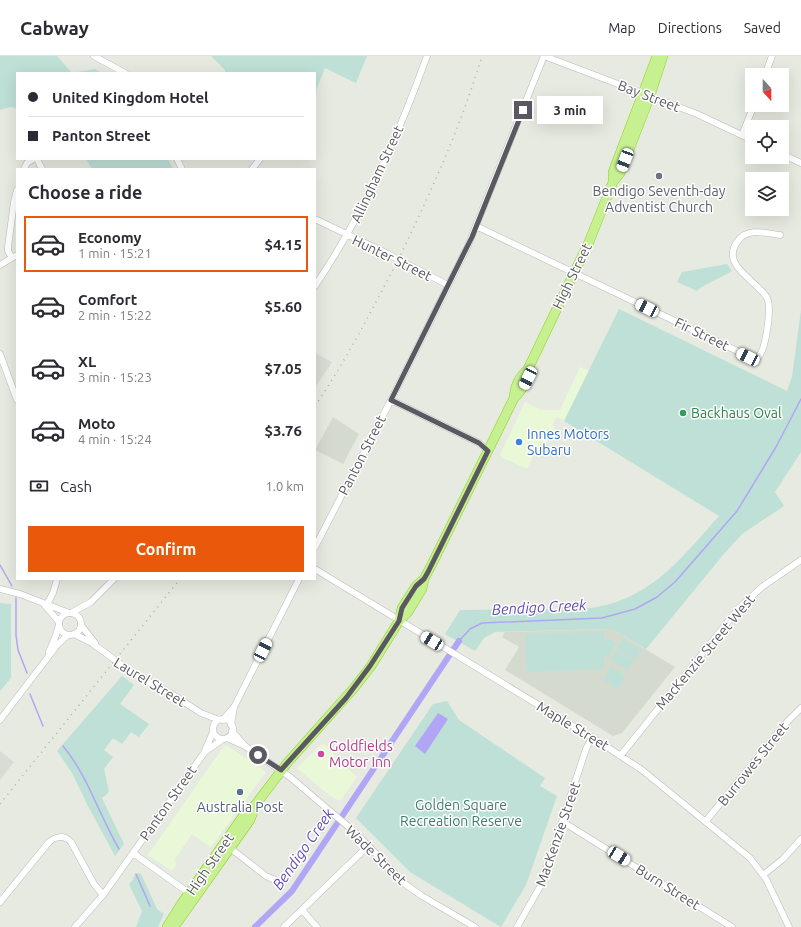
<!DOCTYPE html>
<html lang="en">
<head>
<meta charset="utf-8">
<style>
	body { margin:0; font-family:Ubuntu,sans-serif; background:#f2f2f3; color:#2b2b33; height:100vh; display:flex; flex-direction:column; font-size:15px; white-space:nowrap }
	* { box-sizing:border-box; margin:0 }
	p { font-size:13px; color:#7c7c81 }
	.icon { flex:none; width:22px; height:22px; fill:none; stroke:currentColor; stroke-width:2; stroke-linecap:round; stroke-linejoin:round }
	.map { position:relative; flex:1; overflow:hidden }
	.drawer { position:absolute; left:16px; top:112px; width:300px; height:412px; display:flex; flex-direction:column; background:#fff; border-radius:0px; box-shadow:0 4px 16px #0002 }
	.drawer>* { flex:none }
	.top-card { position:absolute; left:16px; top:16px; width:300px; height:88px; border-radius:0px; box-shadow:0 4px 16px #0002; display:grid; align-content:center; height:88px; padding:0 12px; background:#fff }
	.needle { width:26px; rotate:159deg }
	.buttons { position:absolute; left:745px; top:12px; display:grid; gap:8px }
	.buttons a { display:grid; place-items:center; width:44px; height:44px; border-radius:0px; background:#fff; box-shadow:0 4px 16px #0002; font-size:20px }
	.end { position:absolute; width:18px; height:18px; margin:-9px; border:5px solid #5b5960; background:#fff; box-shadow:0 0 0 2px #fff }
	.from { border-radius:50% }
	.bubble { position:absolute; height:28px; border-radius:0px; background:#fff; box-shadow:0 4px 16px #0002; font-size:13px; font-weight:700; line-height:28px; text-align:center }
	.car { position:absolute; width:12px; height:24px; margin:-12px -6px; border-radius:5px; box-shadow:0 0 3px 1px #0007; background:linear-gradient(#fff 24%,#345 0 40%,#fff 0 76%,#345 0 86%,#fff 0) }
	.top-card b { display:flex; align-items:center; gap:14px; height:38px; font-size:15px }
	.top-card b+b { border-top:1px solid #e1e1e2 }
	.top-card i { width:10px; height:10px; background:#2b2b33 }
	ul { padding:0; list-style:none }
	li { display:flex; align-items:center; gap:12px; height:56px; margin:0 8px 6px; padding:0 4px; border:2px solid transparent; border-radius:0px }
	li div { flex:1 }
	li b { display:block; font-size:15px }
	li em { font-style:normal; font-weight:700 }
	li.on { border-color:#ea580c }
	li>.icon { width:36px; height:36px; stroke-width:1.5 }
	h2 { padding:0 12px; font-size:18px; line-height:48px }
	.pay { display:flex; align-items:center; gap:10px; height:44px; padding:0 12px; font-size:15px }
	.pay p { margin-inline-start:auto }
	.action { display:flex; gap:8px; margin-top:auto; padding:8px 12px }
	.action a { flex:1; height:46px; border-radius:0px; background:#ea580c; color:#fff; font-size:16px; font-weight:700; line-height:46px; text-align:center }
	header { display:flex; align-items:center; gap:24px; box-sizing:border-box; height:56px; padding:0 20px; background:#fff; border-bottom:1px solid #e1e1e2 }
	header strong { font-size:19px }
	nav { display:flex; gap:22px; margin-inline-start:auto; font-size:14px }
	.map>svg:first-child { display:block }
	.commercial { fill:#e9f9d7 }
	.industrial { fill:#d9dcd5 }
	.education { fill:#d5dacf }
	.green { fill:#bfe0d6 }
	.water { fill:#b0a6f5 }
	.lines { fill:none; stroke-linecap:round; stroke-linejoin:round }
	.stream { stroke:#b0a6f5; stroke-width:1.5 }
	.canal { stroke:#b0a6f5; stroke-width:6 }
	.minor-casing { stroke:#bab8be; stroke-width:7 }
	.highway-casing { stroke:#8cd218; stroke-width:10 }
	.minor { stroke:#fff; stroke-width:6 }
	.highway { stroke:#c7f091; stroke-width:9 }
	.rail { stroke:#adadae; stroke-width:1.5; stroke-dasharray:1 5; stroke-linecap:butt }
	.minor-bridge-casing { stroke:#bab8be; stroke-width:7; stroke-linecap:butt }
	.minor-bridge { stroke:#fff; stroke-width:6 }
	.route { stroke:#5b5960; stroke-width:5 }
	.worship-dot { fill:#6b7280; stroke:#fff; stroke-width:1.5 }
	.leisure-dot { fill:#2e9e5b; stroke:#fff; stroke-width:1.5 }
	.shop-dot { fill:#3f7fe0; stroke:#fff; stroke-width:1.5 }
	.hotel-dot { fill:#d1479c; stroke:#fff; stroke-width:1.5 }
	.service-dot { fill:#5c6f8a; stroke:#fff; stroke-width:1.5 }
	.labels { text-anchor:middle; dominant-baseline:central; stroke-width:3; stroke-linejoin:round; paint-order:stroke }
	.street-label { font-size:14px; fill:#5b5960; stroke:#fff }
	.worship-label { font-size:14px; fill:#5b616d; stroke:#fff }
	.leisure-label { font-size:14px; fill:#27864d; stroke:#fff; text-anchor:start }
	.shop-label { font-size:14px; fill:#366cbe; stroke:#fff; text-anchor:start }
	.hotel-label { font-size:14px; fill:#b23c85; stroke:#fff; text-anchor:start }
	.park-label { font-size:14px; fill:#3c7c6b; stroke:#fff }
	.service-label { font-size:14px; fill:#4e5e75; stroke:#fff }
	.water-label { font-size:15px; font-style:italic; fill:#624db4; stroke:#fff }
</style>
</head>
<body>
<header>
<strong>Cabway</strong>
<nav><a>Map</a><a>Directions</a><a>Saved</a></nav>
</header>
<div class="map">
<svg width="801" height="871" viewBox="0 0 801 871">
	<rect width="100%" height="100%" fill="#e6eae0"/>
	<!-- commercial -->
	<path class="commercial" d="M580 311 589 315 564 365 557 361 552 369 555 371 546 388 541 386 527 413 503 402 500 399 525 346 541 354H560Z
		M323 687 357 721 340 745 329 739 297 712Z
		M224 690H228L266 716 211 791 192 778 175 803 176 809 172 815 148 799Z"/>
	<!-- industrial -->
	<path class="industrial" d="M315 297 332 306 315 332Z
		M0 695 14 706 0 724Z"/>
	<!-- education -->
	<path class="education" d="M333 361 359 378 343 408 315 394Z
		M612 573 675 611 622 677 613 680 505 614 519 591 502 581 505 576Z"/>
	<!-- green -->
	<path class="green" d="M0 0H57L72 17 95 13 102 17H17V52L10 51 0 54Z
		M211 0H367L356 27 325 12 315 37V17H225V14Z
		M86 103H168L173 113H92Z
		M727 208 732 215 700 232 697 235 677 226 682 216Z
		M619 253 787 335 792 321 801 254V396L775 436 784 450 742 478 723 499 646 593 612 573H609L495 576 484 582 475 595 445 578 460 554 582 553C648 547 678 506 719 460L564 365Z
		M0 547 11 548V622L0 635Z
		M604 576V590L607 581 616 587 608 601 604 600V613L527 616 525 578Z
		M623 583 641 594 635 604 617 593Z
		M616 594 634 605 628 614 610 604Z
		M610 611 626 620 618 633 603 624Z
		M122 620 134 629 120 648 149 668 139 681 131 676 122 688 113 682 104 694 113 701 104 713 109 736 102 742 124 788 115 800 88 750 72 717 57 695Z
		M447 645 459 664 545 722 540 730 557 740 526 829 501 871 410 816 356 762 433 648Z
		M138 817 141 818 157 853 164 858 158 871H136L142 855 129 828 133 824 134 820Z"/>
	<!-- water -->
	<path class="water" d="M438 657 448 663 425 698 415 690Z"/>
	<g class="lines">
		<!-- stream -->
		<path class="stream" d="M0 509 12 530
			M16 542V579L18 594 27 617
			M459 585 470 573 482 567 602 562 635 553 657 541 675 526 737 455 776 391 801 343
			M30 638 43 670
			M63 690C88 720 99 759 119 793
			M136 818 150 850"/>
		<!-- canal -->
		<path class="canal" d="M255 871 292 835 459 585"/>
		<!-- minor casing -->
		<g class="minor-casing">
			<path id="minor" d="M94 0 125 17
				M544 0 697 58 752 84
				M765 19 772 0
				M742 79 754 49
				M782 98 801 107
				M37 103 42 113
				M177 103 182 113
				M24 113 27 107 33 103
				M252 113 260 103
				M315 163 388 198
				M476 170 752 302 758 301C766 294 772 251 767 242 758 225 720 210 737 186 747 171 765 177 780 179
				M12 202 8 195V191L14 146 17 134
				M405 207 448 229
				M0 209 17 199
				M315 230C363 159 398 81 427 0
				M0 298 17 344
				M391 344 479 387 488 395
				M315 491 391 344 467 192 544 0
				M315 513 601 687 642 714 750 802 766 823 789 871
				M0 533 20 538 69 557
				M43 547 59 566
				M46 550 53 537 57 523
				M71 557 91 546 114 523
				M59 568a11 11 0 1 1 22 0a11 11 0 1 1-22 0Z
				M81 569 95 587
				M74 578 92 587 134 618 170 637 201 657 219 664
				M49 596 56 579 59 569
				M213 673a10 10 0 1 1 20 0a10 10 0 1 1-20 0Z
				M0 664 58 588 68 579
				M223 664 234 651 299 523
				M231 669 234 651
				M232 675 244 689
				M227 682 245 690 290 721 357 778 405 828 422 840 475 871
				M206 695 223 683
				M621 699 739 552 762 531 801 504
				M706 765 785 668 801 652
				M563 766 732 871
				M230 792 266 820 275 824
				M133 797 189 837
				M763 819 783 803 801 783
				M0 846 49 786C56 780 64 779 71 786L94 828 103 839
				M302 854 317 871
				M75 871 103 839 204 697 213 676
				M284 871 368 790
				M517 871 541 829 586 693 592 681"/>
		</g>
		<!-- highway casing -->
		<g class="highway-casing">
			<path id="highway" d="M613 126V116L657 0
				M514 342C515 329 519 322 528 313L589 186 613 126 620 117 650 40 663 0
				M399 565 402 552 416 530 424 523 432 508 514 342C523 333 528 325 528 313
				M167 871 182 847 244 759 256 748 288 706 354 632 371 610 399 565 408 556 422 533 424 523
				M174 871 250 764 255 751"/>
		</g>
		<!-- minor -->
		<use href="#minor" class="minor"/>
		<!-- highway -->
		<use href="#highway" class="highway"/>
		<!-- rail -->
		<path class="rail" d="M315 350C347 303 373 252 399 202 431 136 461 70 482 0
			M0 748 180 523"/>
		<!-- minor-bridge casing -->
		<g class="minor-bridge-casing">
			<path id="minor-bridge" d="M388 198 405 207"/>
		</g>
		<!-- minor-bridge -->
		<use href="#minor-bridge" class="minor-bridge"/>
	</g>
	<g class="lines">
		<!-- route -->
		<path class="route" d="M258 699 281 714 346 642 370 610 399 565 402 552 416 530 424 523 428 516 488 395 479 387 391 344 472 181 523 54"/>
	</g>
	<!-- markers -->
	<circle class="worship-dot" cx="659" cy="120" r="4"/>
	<circle class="leisure-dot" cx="683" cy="357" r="4"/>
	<circle class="shop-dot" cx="519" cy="386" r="4"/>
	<circle class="hotel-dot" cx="321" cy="698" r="4"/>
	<circle class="service-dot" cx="240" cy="736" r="4"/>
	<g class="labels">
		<!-- street labels -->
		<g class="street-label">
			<text transform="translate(649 40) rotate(21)">Bay Street</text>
			<text transform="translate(377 118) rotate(-65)">Allingham Street</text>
			<text transform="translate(392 202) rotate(26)">Hunter Street</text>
			<text transform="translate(572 220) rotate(-64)">High Street</text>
			<text transform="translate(702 278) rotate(26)">Fir Street</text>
			<text transform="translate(362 399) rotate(-63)">Panton Street</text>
			<text transform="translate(705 596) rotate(-50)">MacKenzie Street West</text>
			<text transform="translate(150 626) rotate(31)">Laurel Street</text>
			<text transform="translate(573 670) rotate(31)">Maple Street</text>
			<text transform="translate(753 708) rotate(-51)">Burrowes Street</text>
			<text transform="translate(168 747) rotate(-55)">Panton Street</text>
			<text transform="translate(558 778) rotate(-71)">MacKenzie Street</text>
			<text transform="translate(376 799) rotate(44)">Wade Street</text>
			<text transform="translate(210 808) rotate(-55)">High Street</text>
			<text transform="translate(668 831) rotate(32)">Burn Street</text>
		</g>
		<!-- worship labels -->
		<g class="worship-label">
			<text x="659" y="135">Bendigo Seventh-day<tspan x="659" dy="16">Adventist Church</tspan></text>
		</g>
		<!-- leisure labels -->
		<g class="leisure-label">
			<text x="691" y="357">Backhaus Oval</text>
		</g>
		<!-- shop labels -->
		<g class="shop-label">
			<text x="527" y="378">Innes Motors<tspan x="527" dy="16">Subaru</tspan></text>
		</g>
		<!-- hotel labels -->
		<g class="hotel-label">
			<text x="329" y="690">Goldfields<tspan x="329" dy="16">Motor Inn</tspan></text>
		</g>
		<!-- park labels -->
		<g class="park-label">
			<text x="461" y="749">Golden Square<tspan x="461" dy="16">Recreation Reserve</tspan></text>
		</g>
		<!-- service labels -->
		<g class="service-label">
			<text x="240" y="751">Australia Post</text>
		</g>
		<!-- water labels -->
		<g class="water-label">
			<text transform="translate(539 551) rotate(-3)">Bendigo Creek</text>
			<text transform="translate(303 793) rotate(-55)">Bendigo Creek</text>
		</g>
	</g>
</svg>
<div class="buttons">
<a><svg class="needle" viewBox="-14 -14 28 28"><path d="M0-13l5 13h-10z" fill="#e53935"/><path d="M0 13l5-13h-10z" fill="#7c7c81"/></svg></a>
<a><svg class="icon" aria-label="locate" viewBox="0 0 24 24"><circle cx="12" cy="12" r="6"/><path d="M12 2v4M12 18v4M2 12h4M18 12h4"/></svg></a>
<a><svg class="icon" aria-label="layers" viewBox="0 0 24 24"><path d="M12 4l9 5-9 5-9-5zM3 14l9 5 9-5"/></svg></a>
</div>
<i class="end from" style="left:258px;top:699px"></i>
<i class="end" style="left:523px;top:54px"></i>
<div class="bubble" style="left:537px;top:40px;width:66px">3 min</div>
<i class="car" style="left:625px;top:104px;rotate:201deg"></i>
<i class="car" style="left:647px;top:252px;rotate:296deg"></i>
<i class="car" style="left:748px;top:301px;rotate:296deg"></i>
<i class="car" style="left:528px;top:322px;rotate:206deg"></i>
<i class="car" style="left:432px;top:585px;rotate:301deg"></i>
<i class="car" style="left:263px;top:594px;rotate:27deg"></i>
<i class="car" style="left:619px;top:800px;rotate:122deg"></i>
<div class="top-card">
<b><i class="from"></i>United Kingdom Hotel</b>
<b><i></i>Panton Street</b>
</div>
<section class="drawer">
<h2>Choose a ride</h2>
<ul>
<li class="on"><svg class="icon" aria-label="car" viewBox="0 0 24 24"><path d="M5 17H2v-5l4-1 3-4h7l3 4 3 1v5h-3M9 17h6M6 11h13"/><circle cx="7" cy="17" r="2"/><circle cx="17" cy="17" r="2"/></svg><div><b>Economy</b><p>1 min · 15:21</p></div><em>$4.15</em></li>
<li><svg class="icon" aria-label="car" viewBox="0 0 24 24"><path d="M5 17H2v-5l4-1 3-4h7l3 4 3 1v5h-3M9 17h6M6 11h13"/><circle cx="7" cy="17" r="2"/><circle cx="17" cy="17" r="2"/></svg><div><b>Comfort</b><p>2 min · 15:22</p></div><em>$5.60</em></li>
<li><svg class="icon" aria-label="car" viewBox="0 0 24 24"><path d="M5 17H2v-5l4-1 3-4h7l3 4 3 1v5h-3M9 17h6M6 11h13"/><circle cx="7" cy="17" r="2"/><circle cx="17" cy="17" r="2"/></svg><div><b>XL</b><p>3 min · 15:23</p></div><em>$7.05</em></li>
<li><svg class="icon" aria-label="car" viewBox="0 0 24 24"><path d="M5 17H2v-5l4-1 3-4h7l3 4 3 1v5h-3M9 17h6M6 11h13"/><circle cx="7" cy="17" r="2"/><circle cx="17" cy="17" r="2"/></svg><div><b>Moto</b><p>4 min · 15:24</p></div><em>$3.76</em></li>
</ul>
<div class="pay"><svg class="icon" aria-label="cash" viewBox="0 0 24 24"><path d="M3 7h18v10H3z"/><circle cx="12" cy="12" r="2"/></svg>Cash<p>1.0 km</p></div>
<div class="action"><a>Confirm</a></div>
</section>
</div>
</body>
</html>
